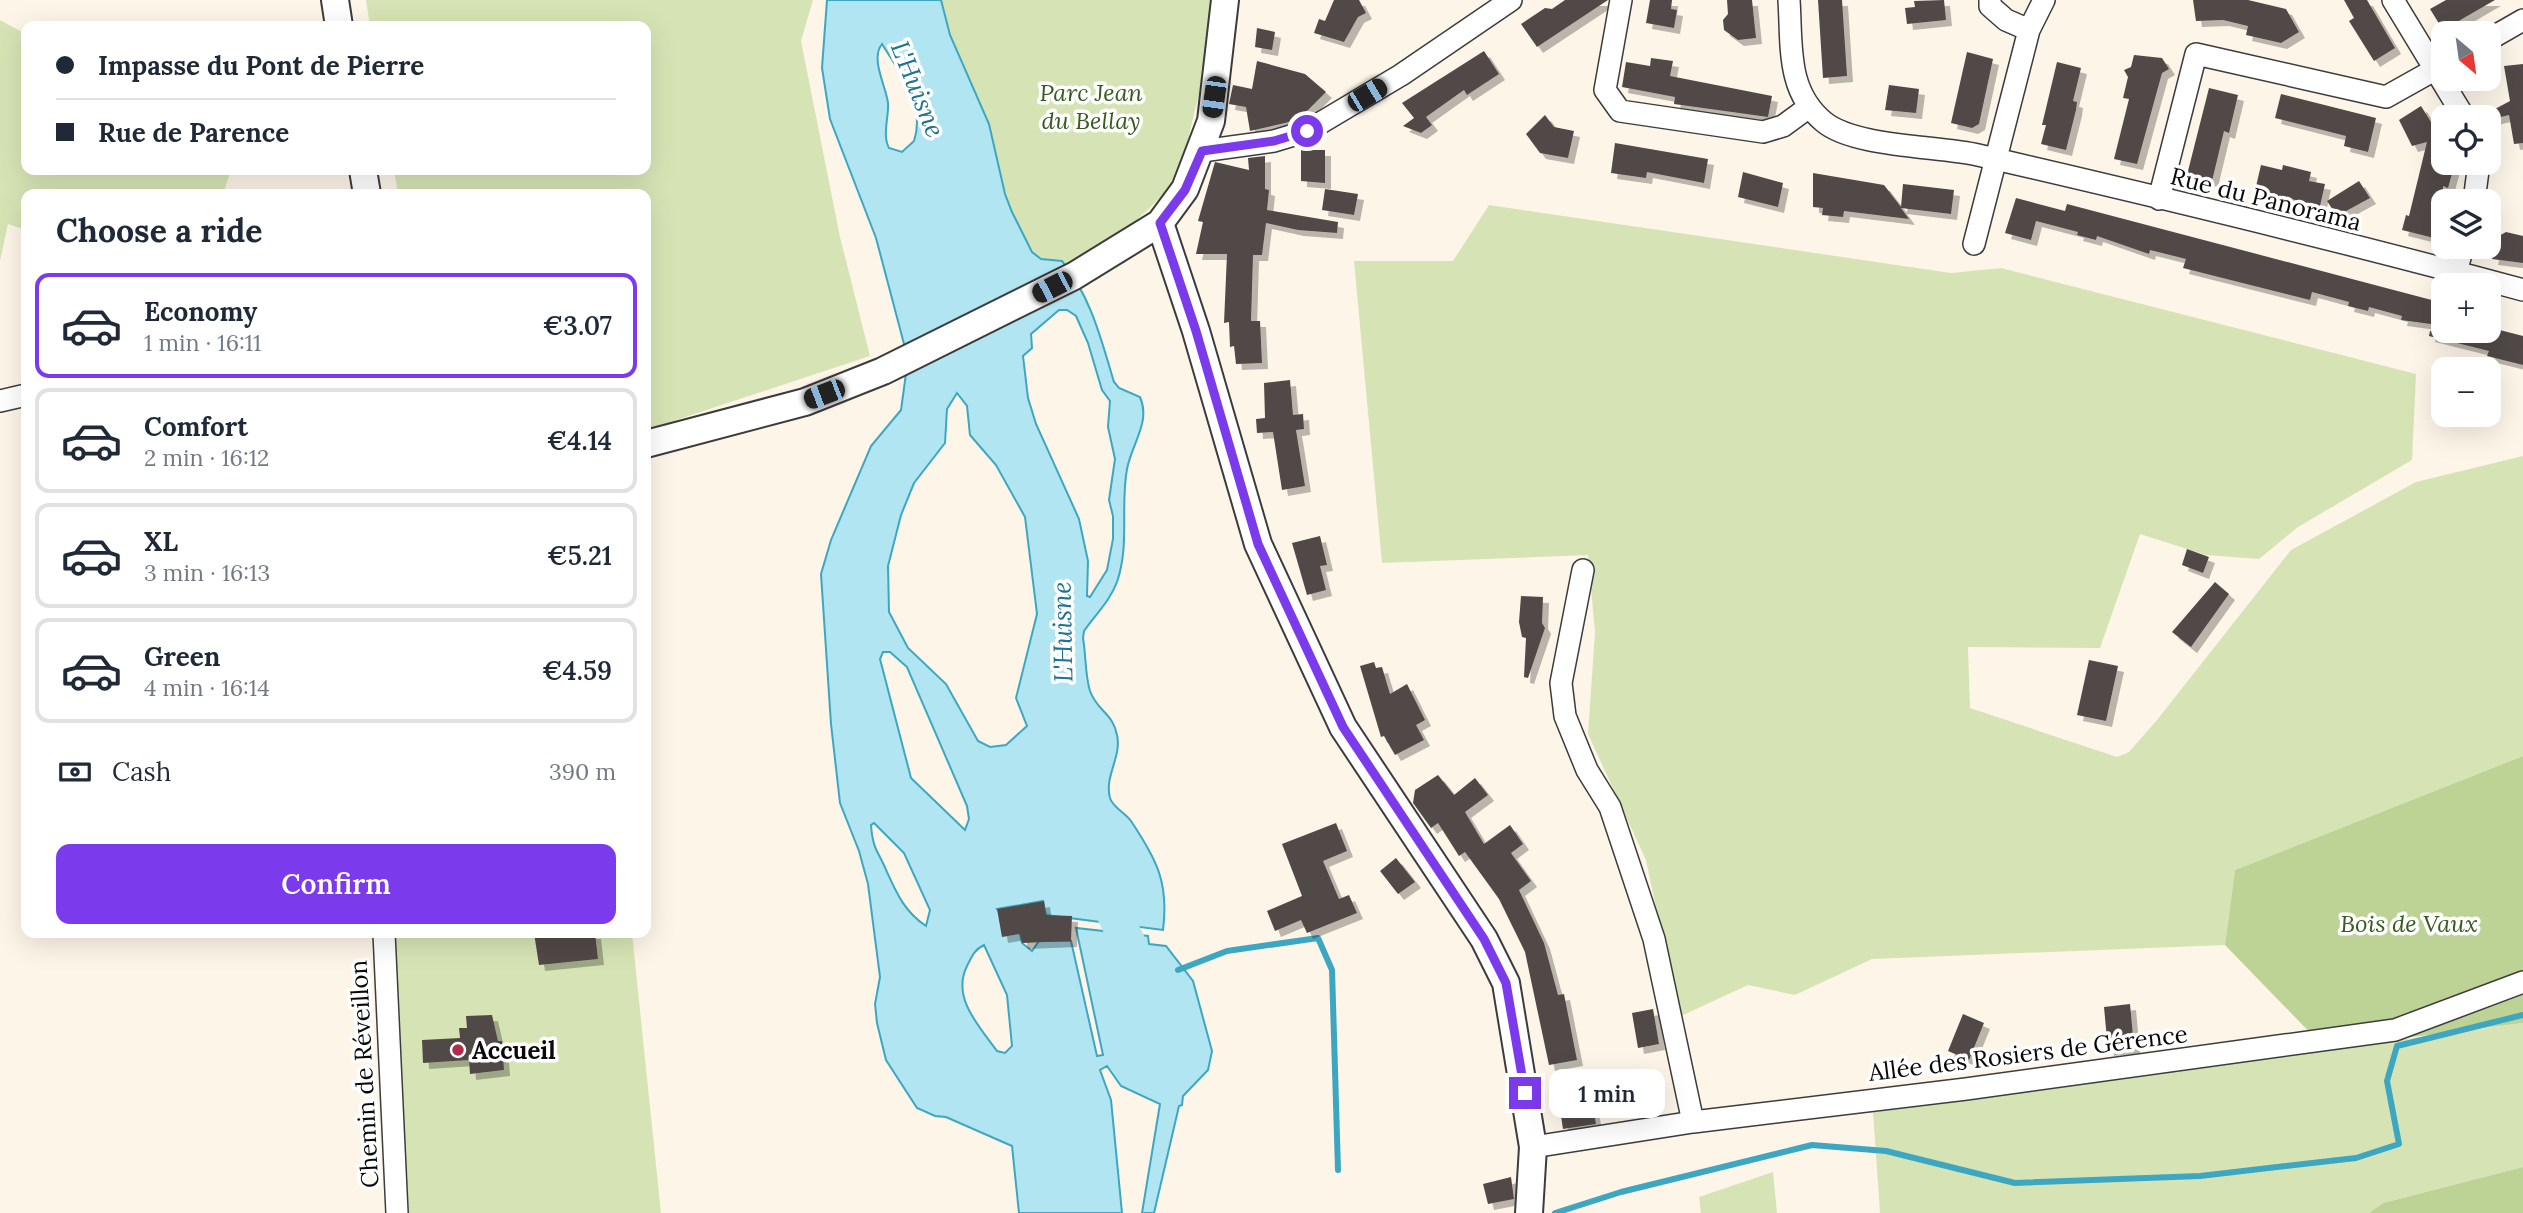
<!DOCTYPE html>
<html lang="en">
<head>
<meta charset="utf-8">
<style>
	body { margin:0; font-family:Lora,serif; background:#f2f2f3; color:#1f2937; height:100vh; display:flex; flex-direction:column; font-size:26px; white-space:nowrap }
	* { box-sizing:border-box; margin:0 }
	p { font-size:23px; color:#747a83 }
	.icon { flex:none; width:38px; height:38px; fill:none; stroke:currentColor; stroke-width:2; stroke-linecap:round; stroke-linejoin:round }
	.map { position:relative; flex:1; overflow:hidden }
	.drawer { position:absolute; left:21px; top:189px; width:630px; height:749px; display:flex; flex-direction:column; background:#fff; border-radius:14px; box-shadow:0 7px 28px #0002 }
	.drawer>* { flex:none }
	.banner { position:absolute; left:21px; top:21px; width:630px; height:154px; border-radius:14px; box-shadow:0 7px 28px #0002; display:grid; align-content:center; height:154px; padding:0 35px; background:#fff }
	.needle { width:46px; rotate:151deg }
	.buttons { position:absolute; left:2431px; top:21px; display:grid; gap:14px }
	.buttons a { display:grid; place-items:center; width:70px; height:70px; border-radius:14px; background:#fff; box-shadow:0 7px 28px #0002; font-size:35px }
	.end { position:absolute; width:32px; height:32px; margin:-16px; border:9px solid #7c3aed; background:#fff; box-shadow:0 0 0 4px #fff }
	.from { border-radius:50% }
	.bubble { position:absolute; height:49px; border-radius:14px; background:#fff; box-shadow:0 7px 28px #0002; font-size:23px; font-weight:600; line-height:49px; text-align:center }
	.car { position:absolute; width:21px; height:42px; margin:-21px -10px; border-radius:9px; box-shadow:0 0 5px 2px #0007; background:linear-gradient(#222 24%,#8ab4d8 0 40%,#222 0 76%,#8ab4d8 0 86%,#222 0) }
	.banner b { display:flex; align-items:center; gap:24px; height:66px; font-size:26px }
	.banner b+b { border-top:2px solid #e0e1e3 }
	.banner i { width:18px; height:18px; background:#1f2937 }
	ul { padding:0; list-style:none }
	li { display:flex; align-items:center; gap:21px; height:105px; margin:0 14px 10px; padding:0 21px; border:4px solid #e0e1e3; border-radius:14px }
	li div { flex:1 }
	li b { display:block; font-size:26px }
	li em { font-style:normal; font-weight:600 }
	li.selected { border-color:#7c3aed }
	li>.icon { width:63px; height:63px; stroke-width:1.5 }
	h2 { padding:0 35px; font-size:32px; line-height:84px }
	.pay { display:flex; align-items:center; gap:18px; height:77px; padding:0 35px; font-size:26px }
	.pay p { margin-inline-start:auto }
	.action { display:flex; gap:14px; margin-top:auto; padding:14px 35px }
	.action a { flex:1; height:80px; border-radius:14px; background:#7c3aed; color:#fff; font-size:28px; font-weight:600; line-height:80px; text-align:center }
	.map>svg:first-child { display:block }
	.green { fill:#d6e4b5 }
	.forest { fill:#bdd396 }
	.water { fill:#b0e5f1; stroke:#3da7c2; stroke-width:2; fill-rule:evenodd }
	.lines { fill:none; stroke-linecap:round; stroke-linejoin:round }
	.stream { stroke:#3da7c2; stroke-width:6 }
	.river { stroke:#b0e5f1; stroke-width:35 }
	.building { fill:#514947; filter:url(#shadow) }
	.minor-casing { stroke:#3c3c3c; stroke-width:24 }
	.tertiary-casing { stroke:#3c3c3c; stroke-width:30 }
	.minor { stroke:#fff; stroke-width:21 }
	.tertiary { stroke:#fff; stroke-width:26 }
	.route { stroke:#7c3aed; stroke-width:9 }
	.poi-dot { fill:#ae2d4c; stroke:#fff; stroke-width:2.5 }
	.labels { text-anchor:middle; dominant-baseline:central; stroke-width:7; stroke-linejoin:round; paint-order:stroke }
	.park-label { font-size:24px; font-style:italic; fill:#385b20; stroke:#fff }
	.street-label { font-size:24px; fill:#090909; stroke:#fff }
	.poi-label { font-size:24px; font-weight:bold; fill:#090909; stroke:#fff; text-anchor:start }
	.water-label { font-size:26px; font-style:italic; fill:#1e7490; stroke:#fff }
</style>
</head>
<body>
<div class="map">
<svg width="2523" height="1213" viewBox="0 0 2523 1213">
	<defs>
		<filter id="shadow"><feDropShadow dx="6" dy="6" stdDeviation="0" flood-color="#0004"/></filter>
	</defs>
	<rect width="100%" height="100%" fill="#fdf5e8"/>
	<!-- green -->
	<path class="green" d="M366 0H813L801 41 840 237 870 356 646 430V194H398L394 170H646V26H370Z
		M941 0H1215L1210 46 1181 169C1158 210 1107 243 1070 271L1062 261 1041 259 1032 252 1012 212 1005 194 989 124 950 35Z
		M0 20 26 34V170H231L223 194H26V230L8 224 0 261Z
		M1489 205 1951 273 2001 268 2416 374 2412 460 2298 527 2259 559 2206 555 2140 534 2100 648 1968 647 1970 708 2117 757 2129 752 2157 720 2291 550 2416 482 2523 456V756L2235 870 2225 945 1872 959 1795 995 1748 985 1679 1017 1646 860 1588 734 1595 632 1588 555 1382 563 1354 261H1453Z
		M395 933H632L661 1213H408Z
		M2523 1023V1167L2383 1203 2369 1213H1880L1873 1112Z
		M1773 1172 1777 1213H1701L1699 1197Z"/>
	<!-- forest -->
	<path class="forest" d="M2523 756V1023L2325 1048 2225 945 2235 870Z
		M2523 1167V1213H2369L2383 1203Z"/>
	<!-- water -->
	<path class="water" d="M827 0H941L950 35 989 124 1005 194 1012 212 1032 252 1041 259 1062 261C1091 297 1101 339 1114 382L1119 388 1140 397C1151 422 1132 443 1127 469 1120 507 1130 544 1117 582 1110 601 1095 615 1084 631L1083 638C1086 655 1085 675 1090 691 1097 711 1113 713 1117 735 1122 757 1104 776 1110 798 1113 808 1126 813 1131 821 1157 860 1169 883 1163 930L1046 915 1043 901 997 909 1020 934 1022 943 1032 951 1039 941H1071L1097 1056 1103 1055 1076 928 1148 936 1149 944 1166 946 1193 981 1212 1051 1208 1070 1183 1096 1182 1105 1179 1106 1154 1213H1142L1160 1104 1121 1086 1107 1066 1100 1070 1111 1100 1122 1213H1019L1012 1146 946 1117 935 1116 917 1108 886 1060 877 1023 875 1004 880 977 868 884 859 851 840 803 831 724 821 574 831 540 871 446 901 410 908 359 876 238 830 119 822 68ZM882 44C900 73 926 105 914 141L902 152 889 148C882 135 889 117 888 103 886 86 870 59 882 44ZM1059 310H1067L1076 316 1088 343 1102 390 1110 401 1108 427 1115 459 1109 500 1113 516V539L1107 570 1090 597 1087 596 1088 561 1079 519 1036 424 1028 398 1023 356 1032 348 1031 334ZM957 393 967 406 970 435 996 465 1025 517 1037 614 1016 698 1027 726 1006 745 990 747 978 741 946 684 908 648 889 612 888 566 901 515 914 483 945 443 947 409ZM883 652H890L907 667 967 806 969 819 965 830 911 778 880 659ZM874 823 904 853 930 910 926 926C905 912 897 894 887 872 878 850 873 851 871 825ZM984 945 1007 995 1012 1046 1005 1053 997 1051C980 1027 951 998 967 966 972 956 974 950 984 945Z"/>
	<g class="lines">
		<!-- stream -->
		<path class="stream" d="M1178 970 1227 951 1318 938 1332 970 1338 1170
			M1555 1213 1621 1192 1812 1145 1886 1151 2015 1183 2200 1176 2356 1158 2399 1144 2387 1081 2397 1046 2523 1015"/>
		<!-- river -->
		<path class="river" d="M1099 882 1140 968 1138 978"/>
	</g>
	<!-- building -->
	<path class="building" d="M1334 0H1359L1366 13 1358 17 1344 42 1314 33 1319 19 1325 21Z
		M1565 0H1608L1537 47 1521 24 1545 8 1552 9Z
		M1650 0H1672L1671 9 1677 10 1674 28 1646 23Z
		M1727 0H1752L1756 38 1738 40 1724 30 1723 20 1728 14Z
		M1818 0H1842L1847 76 1823 78Z
		M1944 0 1946 20 1907 24 1905 8 1915 7 1914 1Z
		M2193 0H2248L2286 9 2299 32 2281 43 2246 35 2248 26 2223 20 2196 21Z
		M2344 0H2367L2395 48 2374 61 2349 21 2354 18Z
		M2446 0H2495L2443 30 2430 9Z
		M1257 28 1275 32 1272 50 1255 47Z
		M1484 51 1499 74 1467 95 1464 90 1426 117 1432 125 1421 133 1403 126 1414 118 1402 103Z
		M1967 52 1993 59 1979 124 1972 128 1951 123Z
		M2134 55 2162 58 2169 69 2162 73 2137 164 2114 159 2129 99 2123 98 2128 77 2124 70 2131 67Z
		M1651 58 1673 61 1670 76 1772 96 1768 117 1674 104 1675 97 1622 87 1626 62 1650 66Z
		M1257 61 1305 74 1326 92 1298 120 1250 131 1246 107 1229 104 1233 85 1252 89Z
		M2057 62 2081 68 2073 101 2077 102 2076 110 2066 150 2041 144 2046 125H2042Z
		M2523 64V143L2514 144 2509 115 2488 120V117H2480L2510 101 2504 66Z
		M1889 85 1919 89 1916 113 1885 110Z
		M2209 88 2238 95 2229 133 2224 131 2212 181 2187 175Z
		M2281 94 2376 118 2368 152 2344 146 2346 136 2275 118Z
		M2421 106 2431 122 2433 114 2443 150V163H2455L2448 188 2443 186V217L2438 239 2402 230 2406 215 2409 216 2427 142 2412 146 2399 120Z
		M1545 115 1554 127 1574 131 1568 158 1540 153 1526 134Z
		M1615 143 1708 159 1704 183 1647 172 1646 178 1611 173Z
		M1301 150H1325V183L1301 181Z
		M1265 156V189L1269 190 1267 210 1338 222 1337 233 1298 230 1266 223 1262 255H1253L1251 321H1260L1262 363 1236 364 1234 346 1230 347 1229 322 1224 323 1227 254H1196L1203 222 1198 221 1215 162 1249 170 1248 158Z
		M2261 165 2282 170 2283 165 2311 172 2309 181 2325 184 2320 206 2283 197 2282 200 2275 201 2254 195Z
		M1743 172 1783 183 1778 207 1738 197Z
		M1813 173 1884 185 1901 207 1903 184 1954 190 1951 214 1901 208 1909 219 1844 211 1843 217 1822 215 1823 208 1813 207Z
		M2359 181 2370 198 2337 216 2327 201Z
		M1325 189 1358 194 1354 215 1322 210Z
		M2016 198 2065 211 2067 204 2443 303 2438 325 2401 320 2402 316 2369 307 2368 311 2348 306 2349 302 2312 292 2310 300 2183 268 2186 259 2150 250 2149 254 2097 236 2096 240 2077 235 2078 232 2036 221 2031 240 2005 233Z
		M2506 232 2523 236V263L2492 259 2497 237Z
		M2488 327 2523 336V365L2487 356 2489 351 2429 336 2430 331H2488Z
		M1290 380 1293 415 1303 414 1304 429 1296 430 1305 486 1282 490 1273 432 1257 433 1256 419 1265 418 1264 383Z
		M1320 536 1327 565 1320 566 1326 590 1307 595 1292 543Z
		M2187 549 2209 557 2203 573 2182 565Z
		M2215 582 2229 594 2191 647 2172 632Z
		M1521 596 1543 597 1542 623 1545 628 1528 678 1524 677 1526 638 1522 637 1519 622Z
		M2089 660 2118 666 2106 721 2077 715Z
		M1374 662 1376 668 1382 667 1390 694 1407 684 1425 720 1416 725 1424 740 1395 755 1384 736 1381 737 1360 666Z
		M1438 775 1454 795 1475 778 1488 795 1465 812 1484 844 1510 825 1523 844 1511 853 1531 881 1519 890 1544 943 1558 995 1564 994 1577 1060 1549 1065 1525 952 1499 899 1465 852 1459 856 1438 823 1431 828 1413 803 1415 790Z
		M1336 823 1347 851 1323 861 1339 899 1349 895 1357 913 1307 933 1301 920 1275 931 1267 911 1302 896 1282 844Z
		M1396 858 1415 882 1398 894 1380 871Z
		M1044 901 1046 915 1072 916 1071 941 1022 943 1020 934 1002 937 997 909Z
		M534 933H595L598 959 539 965Z
		M2130 1004 2134 1047 2108 1050 2104 1007Z
		M1653 1009 1659 1044 1638 1048 1632 1013Z
		M1963 1014 1984 1023 1969 1060 1948 1051Z
		M492 1015 498 1041H502L504 1070 470 1074 469 1060 423 1063 422 1040 460 1038 459 1028H467L466 1016Z
		M1582 1093 1585 1109 1593 1108 1596 1124 1563 1129 1558 1096Z
		M1511 1177 1514 1199 1488 1204 1483 1184Z"/>
	<g class="lines">
		<!-- minor casing -->
		<g class="minor-casing">
			<path id="minor" d="M1621 0 1605 90 1620 111 1763 132 1783 126 1809 107
				M1789 0C1792 45 1786 91 1824 122 1854 147 1939 146 1978 155 2160 197 2343 241 2523 290
				M1990 0V6L2006 20 2029 30
				M2393 0 2464 117
				M2488 40 2523 20
				M1202 151 1274 141 1307 131 1401 75 1511 0
				M2159 199 2196 54 2386 97 2443 65
				M2474 201 2479 163
				M1974 244 2029 30 2044 0
				M2456 272 2463 247
				M0 401 26 395
				M1583 570 1561 683 1565 716 1587 770 1610 807 1654 939 1693 1122
				M384 933 397 1213
				M1533 1147 1693 1122 1966 1089 2395 1030 2523 982"/>
		</g>
		<!-- tertiary casing -->
		<g class="tertiary-casing">
			<path id="tertiary" d="M335 0 339 26
				M363 170 367 194
				M1160 223 1196 331 1258 544 1343 727 1484 939 1506 983 1533 1147 1529 1213
				M646 444 805 402 883 371 1074 276 1160 223 1185 189 1211 121 1225 0"/>
		</g>
		<!-- minor -->
		<use href="#minor" class="minor"/>
		<!-- tertiary -->
		<use href="#tertiary" class="tertiary"/>
	</g>
	<g class="lines">
		<!-- route -->
		<path class="route" d="M1307 131 1274 141 1202 151 1185 190 1160 223 1196 331 1258 544 1343 727 1484 939 1506 983 1525 1093"/>
	</g>
	<!-- markers -->
	<circle class="poi-dot" cx="458" cy="1050" r="7"/>
	<g class="labels">
		<!-- park labels -->
		<g class="park-label">
			<text x="1091" y="92">Parc Jean<tspan x="1091" dy="28">du Bellay</tspan></text>
			<text x="2409" y="923">Bois de Vaux</text>
		</g>
		<!-- street labels -->
		<g class="street-label">
			<text transform="translate(2266 199) rotate(14)">Rue du Panorama</text>
			<text transform="translate(2028 1053) rotate(-7)">Allée des Rosiers de Gérence</text>
			<text transform="translate(364 1074) rotate(-93)">Chemin de Réveillon</text>
		</g>
		<!-- poi labels -->
		<g class="poi-label">
			<text x="472" y="1050">Accueil</text>
		</g>
		<!-- water labels -->
		<g class="water-label">
			<text transform="translate(918 89) rotate(68)">L'Huisne</text>
			<text transform="translate(1062 632) rotate(-91)">L'Huisne</text>
		</g>
	</g>
</svg>
<div class="buttons">
<a><svg class="needle" viewBox="-14 -14 28 28"><path d="M0-13l5 13h-10z" fill="#e53935"/><path d="M0 13l5-13h-10z" fill="#747a83"/></svg></a>
<a><svg class="icon" aria-label="locate" viewBox="0 0 24 24"><circle cx="12" cy="12" r="6"/><path d="M12 2v4M12 18v4M2 12h4M18 12h4"/></svg></a>
<a><svg class="icon" aria-label="layers" viewBox="0 0 24 24"><path d="M12 4l9 5-9 5-9-5zM3 14l9 5 9-5"/></svg></a>
<a>+</a>
<a>−</a>
</div>
<i class="end from" style="left:1307px;top:131px"></i>
<i class="end" style="left:1525px;top:1093px"></i>
<div class="bubble" style="left:1549px;top:1069px;width:116px">1 min</div>
<i class="car" style="left:1367px;top:95px;rotate:59deg"></i>
<i class="car" style="left:1214px;top:97px;rotate:188deg"></i>
<i class="car" style="left:1052px;top:287px;rotate:243deg"></i>
<i class="car" style="left:824px;top:394px;rotate:249deg"></i>
<div class="banner">
<b><i class="from"></i>Impasse du Pont de Pierre</b>
<b><i></i>Rue de Parence</b>
</div>
<section class="drawer">
<h2>Choose a ride</h2>
<ul>
<li class="selected"><svg class="icon" aria-label="car" viewBox="0 0 24 24"><path d="M5 17H2v-5l4-1 3-4h7l3 4 3 1v5h-3M9 17h6M6 11h13"/><circle cx="7" cy="17" r="2"/><circle cx="17" cy="17" r="2"/></svg><div><b>Economy</b><p>1 min · 16:11</p></div><em>€3.07</em></li>
<li><svg class="icon" aria-label="car" viewBox="0 0 24 24"><path d="M5 17H2v-5l4-1 3-4h7l3 4 3 1v5h-3M9 17h6M6 11h13"/><circle cx="7" cy="17" r="2"/><circle cx="17" cy="17" r="2"/></svg><div><b>Comfort</b><p>2 min · 16:12</p></div><em>€4.14</em></li>
<li><svg class="icon" aria-label="car" viewBox="0 0 24 24"><path d="M5 17H2v-5l4-1 3-4h7l3 4 3 1v5h-3M9 17h6M6 11h13"/><circle cx="7" cy="17" r="2"/><circle cx="17" cy="17" r="2"/></svg><div><b>XL</b><p>3 min · 16:13</p></div><em>€5.21</em></li>
<li><svg class="icon" aria-label="car" viewBox="0 0 24 24"><path d="M5 17H2v-5l4-1 3-4h7l3 4 3 1v5h-3M9 17h6M6 11h13"/><circle cx="7" cy="17" r="2"/><circle cx="17" cy="17" r="2"/></svg><div><b>Green</b><p>4 min · 16:14</p></div><em>€4.59</em></li>
</ul>
<div class="pay"><svg class="icon" aria-label="cash" viewBox="0 0 24 24"><path d="M3 7h18v10H3z"/><circle cx="12" cy="12" r="2"/></svg>Cash<p>390 m</p></div>
<div class="action"><a>Confirm</a></div>
</section>
</div>
</body>
</html>
